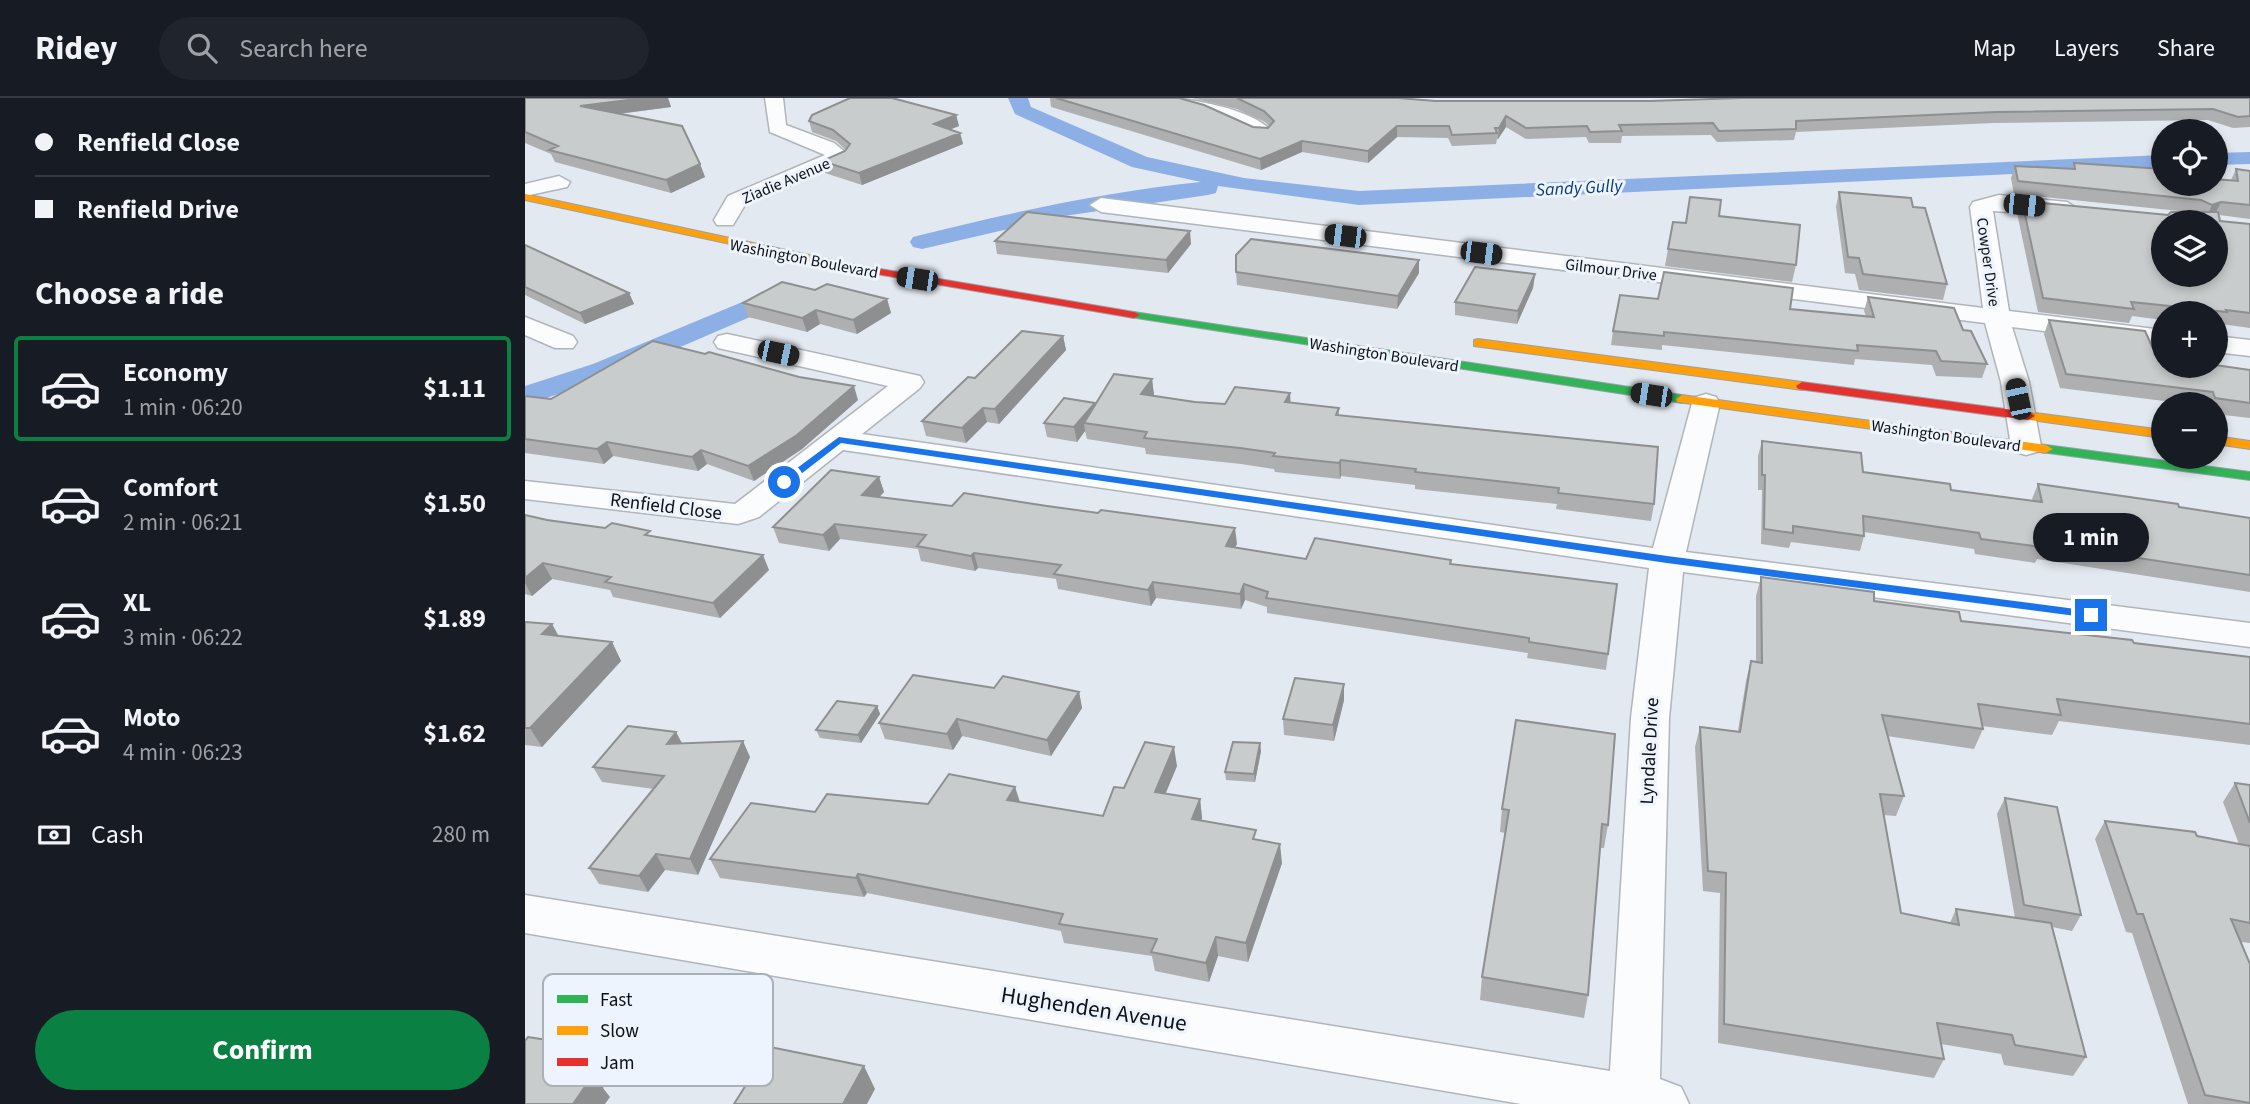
<!DOCTYPE html>
<html lang="en">
<head>
<meta charset="utf-8">
<style>
	body { margin:0; font-family:"Source Sans 3",sans-serif; background:#20242c; color:#f1f3f6; height:100vh; display:flex; flex-direction:column; font-size:26px; white-space:nowrap }
	* { box-sizing:border-box; margin:0 }
	p { font-size:23px; color:#9ea1a6 }
	.icon { flex:none; width:38px; height:38px; fill:none; stroke:currentColor; stroke-width:2; stroke-linecap:round; stroke-linejoin:round }
	.map { position:relative; flex:1; overflow:hidden }
	.side { display:flex; flex-direction:column; background:#171b24; width:525px }
	.side>* { flex:none }
	.guide { display:grid; align-content:center; height:154px; padding:0 35px; background:#171b24 }
	.tools { position:absolute; left:1626px; top:21px; display:grid; gap:14px }
	.tools a { display:grid; place-items:center; width:77px; height:77px; border-radius:50%; background:#171b24; box-shadow:0 4px 10px #0003; font-size:35px }
	.end { position:absolute; width:32px; height:32px; margin:-16px; border:9px solid #1a73e8; background:#fff; box-shadow:0 0 0 4px #fff }
	.from { border-radius:50% }
	.bubble { position:absolute; height:49px; border-radius:24px; background:#171b24; box-shadow:0 4px 10px #0003; font-size:23px; font-weight:700; line-height:49px; text-align:center }
	.car { position:absolute; width:21px; height:42px; margin:-21px -10px; border-radius:9px; box-shadow:0 0 5px 2px #0007; background:linear-gradient(#222 24%,#8ab4d8 0 40%,#222 0 76%,#8ab4d8 0 86%,#222 0) }
	.guide b { display:flex; align-items:center; gap:24px; height:66px; font-size:26px }
	.guide b+b { border-top:2px solid #363941 }
	.guide i { width:18px; height:18px; background:#f1f3f6 }
	ul { padding:0; list-style:none }
	li { display:flex; align-items:center; gap:21px; height:105px; margin:0 14px 10px; padding:0 21px; border:4px solid transparent; border-radius:7px }
	li div { flex:1 }
	li b { display:block; font-size:26px }
	li em { font-style:normal; font-weight:700 }
	li.current { border-color:#0b8043 }
	li>.icon { width:63px; height:63px; stroke-width:1.5 }
	h2 { padding:0 35px; font-size:32px; line-height:84px }
	.pay { display:flex; align-items:center; gap:18px; height:77px; padding:0 35px; font-size:26px }
	.pay p { margin-inline-start:auto }
	.button { display:flex; gap:14px; margin-top:auto; padding:14px 35px }
	.button a { flex:1; height:80px; border-radius:42px; background:#0b8043; color:#fff; font-size:28px; font-weight:700; line-height:80px; text-align:center }
	header { display:flex; align-items:center; gap:42px; box-sizing:border-box; height:98px; padding:0 35px; background:#171b24; border-bottom:2px solid #363941 }
	header strong { font-size:33px }
	nav { display:flex; gap:38px; margin-inline-start:auto; font-size:24px }
	.search { width:490px; height:63px; background:#20242c; display:flex; align-items:center; gap:18px; box-sizing:border-box; padding:0 24px; border-radius:38px; color:#9ea1a6; font-size:26px }
	main { display:flex; flex:1; min-height:0 }
	.map>svg:first-child { display:block }
	.lines { fill:none; stroke-linecap:round; stroke-linejoin:round }
	.canal { fill:#8cb0e6; fill-rule:evenodd }
	.street-casing { stroke:#b0b5bb; stroke-width:3 }
	.fast-casing { stroke:#98a0ac; stroke-width:2 }
	.slow-casing { stroke:#98a0ac; stroke-width:2 }
	.jam-casing { stroke:#98a0ac; stroke-width:2 }
	.street { fill:#fbfcfd; fill-rule:evenodd }
	.fast { fill:#30b455; fill-rule:evenodd }
	.slow { fill:#ff9f0a; fill-rule:evenodd }
	.jam { fill:#e5322d; fill-rule:evenodd }
	.wall { fill:#adafb0 }
	.shaded-wall { fill:#8d8f90 }
	.building { fill:#c9cccd; stroke:#8d8f90; stroke-width:2; fill-rule:evenodd }
	.route { fill:#1a73e8 }
	.labels { text-anchor:middle; dominant-baseline:central; stroke-width:6; stroke-linejoin:round; paint-order:stroke }
	.far-street-label { font-size:16px; fill:#0d1116; stroke:#eef4fd }
	.far-water-label { font-size:18px; font-style:italic; fill:#083979; stroke:#eef4fd }
	.street-label { font-size:19px; fill:#0d1116; stroke:#eef4fd }
	.near-street-label { font-size:23px; fill:#0d1116; stroke:#eef4fd }
	.key { fill:#eef4fd; stroke:#aab0b8; stroke-width:2 }
	.key-label { font-size:19px; fill:#0d1116 }
</style>
</head>
<body>
<header>
<strong>Ridey</strong>
<div class="search"><svg class="icon" aria-label="search" viewBox="0 0 24 24"><circle cx="10" cy="10" r="6"/><path d="M15 15l6 6"/></svg>Search here</div>
<nav><a>Map</a><a>Layers</a><a>Share</a></nav>
</header>
<main>
<section class="side">
<div class="guide">
<b><i class="from"></i>Renfield Close</b>
<b><i></i>Renfield Drive</b>
</div>
<h2>Choose a ride</h2>
<ul>
<li class="current"><svg class="icon" aria-label="car" viewBox="0 0 24 24"><path d="M5 17H2v-5l4-1 3-4h7l3 4 3 1v5h-3M9 17h6M6 11h13"/><circle cx="7" cy="17" r="2"/><circle cx="17" cy="17" r="2"/></svg><div><b>Economy</b><p>1 min · 06:20</p></div><em>$1.11</em></li>
<li><svg class="icon" aria-label="car" viewBox="0 0 24 24"><path d="M5 17H2v-5l4-1 3-4h7l3 4 3 1v5h-3M9 17h6M6 11h13"/><circle cx="7" cy="17" r="2"/><circle cx="17" cy="17" r="2"/></svg><div><b>Comfort</b><p>2 min · 06:21</p></div><em>$1.50</em></li>
<li><svg class="icon" aria-label="car" viewBox="0 0 24 24"><path d="M5 17H2v-5l4-1 3-4h7l3 4 3 1v5h-3M9 17h6M6 11h13"/><circle cx="7" cy="17" r="2"/><circle cx="17" cy="17" r="2"/></svg><div><b>XL</b><p>3 min · 06:22</p></div><em>$1.89</em></li>
<li><svg class="icon" aria-label="car" viewBox="0 0 24 24"><path d="M5 17H2v-5l4-1 3-4h7l3 4 3 1v5h-3M9 17h6M6 11h13"/><circle cx="7" cy="17" r="2"/><circle cx="17" cy="17" r="2"/></svg><div><b>Moto</b><p>4 min · 06:23</p></div><em>$1.62</em></li>
</ul>
<div class="pay"><svg class="icon" aria-label="cash" viewBox="0 0 24 24"><path d="M3 7h18v10H3z"/><circle cx="12" cy="12" r="2"/></svg>Cash<p>280 m</p></div>
<div class="button"><a>Confirm</a></div>
</section>
<div class="map">
<svg width="1725" height="1006" viewBox="0 0 1725 1006">
	<rect width="100%" height="100%" fill="#e3e9f0"/>
	<g class="lines">
		<!-- canal -->
		<path class="canal" d="M483 0H503L506 9 622 59 719 80 834 93 1638 57V69L834 107 693 88 691 95 683 97 539 118 397 151 388 149 385 144 388 139C483 115 578 94 676 84L607 69 490 16Z
			M1725 54V66L1690 67V55Z
			M258 187 267 189 271 195 267 201 88 278 0 307V288L68 266Z"/>
		<!-- street casing -->
		<g class="street-casing">
			<path id="street" d="M240 0H258L261 27 309 45 325 58 322 62 220 107 208 127H192L189 122 203 98 300 57 245 34Z
				M638 0C665 0 729 11 747 34L744 38H730L681 15 640 4Z
				M34 78 45 84 42 89 0 98V86Z
				M1474 97 1542 104 1553 111 1542 118 1468 113 1484 213 1638 232V248L1487 229 1504 284 1516 348 1512 354 1501 357 1490 354 1486 348 1476 284 1460 225 576 114 565 107 576 100 1458 210 1445 109 1448 104Z
				M0 219 48 238 52 244 48 250H30L0 237Z
				M202 236 395 278 399 284 395 290 337 336 1128 450 1167 305 1171 299 1181 296 1191 299 1195 305 1161 454 1725 525V549L1158 474 1144 620 1135 981 1156 989 1164 1006H996L0 835V797L1085 973 1106 620 1124 470 318 352 234 419 213 426 0 401V383L210 406 363 288 193 250 189 244 193 238Z
				M1690 238 1725 242V258L1690 254Z"/>
		</g>
		<!-- fast casing -->
		<g class="fast-casing">
			<path id="fast" d="M609 214 1157 297 1163 301 1157 305 605 219 603 217Z
				M1521 347 1725 374V382L1516 354 1514 351 1516 348Z"/>
		</g>
		<!-- slow casing -->
		<g class="slow-casing">
			<path id="slow" d="M0 96 326 166 331 169 326 172 0 102Z
				M953 241 1277 284 1283 288 1277 292 949 248V242Z
				M1157 297 1521 347 1528 351 1521 355 1152 304 1151 301Z
				M1503 314 1638 332V340L1498 321 1496 318Z
				M1690 338 1725 343V351L1690 346Z"/>
		</g>
		<!-- jam casing -->
		<g class="jam-casing">
			<path id="jam" d="M326 166 609 214 615 217 609 220 322 171 321 169Z
				M1277 284 1503 314 1510 318 1503 322 1273 291 1271 288Z"/>
		</g>
		<!-- street -->
		<use href="#street" class="street"/>
		<!-- fast -->
		<use href="#fast" class="fast"/>
		<!-- slow -->
		<use href="#slow" class="slow"/>
		<!-- jam -->
		<use href="#jam" class="jam"/>
	</g>
	<!-- wall -->
	<path class="wall" d="M0 0H143L146 9 94 16 175 66 180 79 146 95 30 64 26 56 0 45Z
		M525 0H654L728 29 743 30 744 28 740 24 712 11 667 0H873L910 3 1725 0V29L1708 30 1683 22 1468 25 1271 34 1269 42 1192 44 1186 37 1097 38 1096 45H1064L1061 39 1001 41 981 29 973 41H972L971 46 927 48 923 40 872 39 843 65 777 54 736 72 526 9Z
		M431 17 434 28 425 31 435 35 438 46 337 87 300 75 297 63 321 52 311 43 287 34 284 23Z
		M1549 65 1638 86 1706 82 1711 71 1725 73V121L1694 117 1695 123 1725 126V230L1696 226 1695 228 1690 227V215H1638V222L1607 218 1604 225 1513 214 1492 115 1497 103 1643 117 1664 114 1489 96 1486 80 1490 68 1547 71Z
		M1314 94 1388 109 1422 186 1418 202 1334 192 1330 176 1320 175 1311 109Z
		M1194 118 1271 167 1267 184 1140 168 1143 151 1161 125Z
		M470 143 666 146 643 175 472 156Z
		M0 147 104 195 109 206 60 226 0 197Z
		M711 174 894 175 872 211 712 187Z
		M1010 176 1008 190 992 226 930 217V204Z
		M290 192 362 201 366 215 332 236 295 226 282 234 223 219 218 205Z
		M1343 199 1438 232 1462 266 1457 280 1411 278 1407 267 1330 261 1329 267 1137 247V252L1086 247 1088 233 1133 201 1341 218 1339 213Z
		M1524 222 1632 259 1725 272V320L1690 316V306H1663L1535 290 1519 236Z
		M538 238 541 252 474 326 462 324 441 345 401 338 397 323 450 280Z
		M627 281 629 298 670 304 700 306 765 295V305L814 310V317L1129 406 1126 423 1031 411 1032 406 890 391V387L816 378 815 381 750 374 749 371 716 366 621 356 620 350 562 341 560 333 552 344 522 339 519 325 570 305V307Z
		M0 298 26 301 333 302 277 351 229 383 182 366 173 373 88 358 79 366 0 355Z
		M1237 343 1338 374 1426 392 1508 403 1507 401 1513 386 1725 420V494L1512 461 1510 465 1450 456 1449 451 1339 434V438L1335 453 1266 444 1264 450 1236 446 1237 392H1233V358Z
		M354 379 359 394 354 399 712 446 710 449 781 461 926 466 1092 486 1081 572 1002 560 1003 555 742 515V509L720 502 716 511 631 500 626 508 533 491 531 481 453 470 450 473 396 463 393 451 315 441 304 453 254 445 248 429Z
		M0 417 22 422 127 438 244 472 195 520 88 499 85 492 27 481 7 498 0 496Z
		M1236 479 1436 523 1725 559V647L1534 623 1527 637 1457 628 1458 631 1449 651 1362 638 1379 698 1371 718 1358 717 1376 815 1425 825 1431 811 1490 820 1472 716 1480 700 1556 817 1547 833 1527 829 1561 959 1548 978 1479 967 1476 956 1416 946 1419 961 1409 980 1193 945 1195 795 1178 793 1170 649 1175 629 1213 633 1221 583 1226 563 1231 564V498Z
		M0 524 34 538 87 544 96 563 17 649 0 647Z
		M819 586V602L809 643 759 637 758 621Z
		M469 590 554 594 557 610 526 658 437 638 428 652 360 641 354 625Z
		M352 608 355 616 336 645 295 640 291 632Z
		M157 646 225 659 173 777 140 772 123 794 74 786 64 770 129 691 77 684 68 669Z
		M736 653 730 684 701 682 700 674Z
		M652 668 640 696 675 701 677 720 676 722 732 742 757 765 723 864 693 858 684 884 630 873 627 858 539 845 536 833 342 795 339 799 195 780 185 761 290 714 403 706 490 689 495 704 578 718 599 690Z
		M1710 685 1725 687V845L1716 844 1725 866V1006H1663L1607 835 1601 834 1570 741 1580 723 1714 746 1698 704Z
		M977 711 1083 727 1079 750H1075L1063 897 1059 920 955 902 957 879 980 735 975 734Z"/>
	<!-- shaded-wall -->
	<path class="shaded-wall" d="M119 0H143L146 9 60 20 55 8Z
		M431 17 434 28 412 37 409 26Z
		M981 18V29L973 41 974 30Z
		M872 28V39L843 65V53Z
		M435 35 438 46 337 87 334 75Z
		M777 43V54L736 72 735 61Z
		M175 66 180 79 146 95 141 82Z
		M1696 104 1690 116 1681 120 1687 107Z
		M665 133 666 146 643 175 641 162Z
		M894 162V175L872 211 873 198Z
		M1010 176 1008 190 992 226 993 213Z
		M104 195 109 206 60 226 55 215Z
		M362 201 366 215 332 236 328 222Z
		M291 212 295 226 282 234 277 220Z
		M538 238 541 252 474 326 470 311Z
		M627 281 629 297 618 312 616 296Z
		M329 288 333 302 277 351 229 383 223 368Z
		M765 295 766 311 760 304Z
		M570 305 572 319 559 325 560 333 552 344 549 329Z
		M458 310 462 324 441 345 437 330Z
		M82 344 88 358 79 366 72 351Z
		M176 352 182 366 173 373 167 359Z
		M816 362V378L815 381 814 365Z
		M354 379 359 394 342 412 337 397Z
		M310 426 315 441 304 453 298 437Z
		M710 430 712 446 702 463 701 448Z
		M449 455 453 470 450 473 446 458Z
		M238 457 244 472 195 520 188 505Z
		M18 465 27 481 7 498 0 485V480Z
		M628 484 631 500 626 508 623 492Z
		M719 486 720 502 716 511 715 496Z
		M27 526 37 544 17 536Z
		M87 544 96 563 17 649 5 630Z
		M819 586V602L809 643 808 627Z
		M554 594 557 610 526 658 522 642Z
		M352 608 355 616 336 645 333 637Z
		M432 621 437 638 428 652 422 636Z
		M151 634 159 649 142 646Z
		M218 643 225 659 173 777 165 761Z
		M735 645 736 653 730 684 729 676Z
		M649 649 652 668 633 714 630 694Z
		M490 689 496 708 482 702Z
		M675 701 677 720 670 740 667 721Z
		M755 746 757 765 723 864 721 845Z
		M131 756 140 772 123 794 114 778Z
		M333 776 342 795 339 799 331 780Z
		M691 839 693 858 684 884 681 865Z
		M73 950 89 972 78 990 85 999 80 1006H48L56 975Z
		M339 968 350 991 342 1006H318Z"/>
	<!-- building -->
	<path class="building" d="M0 0H119L55 8 157 28 175 66 141 82 24 52 33 48 0 34Z
		M325 0H367L431 17 409 26 435 35 334 75 297 63 320 53 325 46 308 32 284 23 287 17Z
		M531 0H654L679 7 728 29 743 30 749 23 739 13 712 0H873L910 3H1126L1217 0H1725V18L1713 19 1688 11 1471 14 1271 23V31L1194 33 1188 25 1094 27 1097 33 1065 34 1062 28 1001 30 981 18 974 30H970L972 35 927 37 924 28H872L843 53 777 43 735 61Z
		M1549 65 1638 71V86H1690V81L1713 83 1711 71 1725 73V107L1696 104 1687 107 1676 102 1493 83 1490 68 1550 71Z
		M1314 94 1386 100 1388 109 1400 110 1422 186 1338 176 1334 160 1323 159Z
		M1165 99 1196 102 1194 118 1275 127 1271 167 1143 151 1148 124 1161 125Z
		M1497 103 1643 117 1646 114H1693L1695 123 1725 126V215L1701 212 1702 214 1606 204 1609 211 1518 200ZM1638 124H1690V177H1638Z
		M502 114 665 133 641 162 470 143Z
		M726 141 894 162 873 198 711 174V157Z
		M0 147 104 195 55 215 0 189Z
		M950 169 1010 176 993 213 930 204Z
		M1139 174 1268 190 1265 211 1349 219 1343 199 1429 210 1438 232 1446 233 1462 266 1416 263 1411 253 1332 247 1333 253 1139 234V238L1088 233 1095 197 1133 201Z
		M257 184 290 192 302 186 362 201 328 222 291 212 277 220 218 205Z
		M1524 222 1620 233 1632 259 1638 260V268L1690 267 1725 272V305L1690 300 1688 294 1541 276Z
		M497 233 538 238 470 311 458 310 437 330 397 323 443 279 450 280Z
		M128 243 180 256 184 254 274 279 329 288 272 337 223 368 176 352 167 359 82 344 72 351 0 341V298L26 301Z
		M589 276 627 281 616 296 670 304 700 306 710 289 765 295 760 304 814 310 811 317 1133 349 1129 406 1033 395 1034 390 890 374 891 371 816 362 814 365 748 358 750 355 715 350 619 340 622 334 559 325Z
		M539 300 570 305 549 329 519 325Z
		M1237 343 1336 355 1338 374 1425 386 1426 392 1517 404 1513 386 1653 406 1654 409 1725 420V477L1515 445 1516 449 1456 441 1454 435 1338 418 1339 438 1268 428V435L1239 431 1240 377H1237Z
		M306 372 354 379 337 397 427 408 439 395 522 408 573 415 576 412 710 430 701 448 781 461 790 440 926 462 925 466 1092 486 1083 556 1004 544V540L741 500 743 494 719 486 715 496 628 484 623 492 529 476 536 467 449 455 446 458 392 448 401 437 310 426 298 437 248 429Z
		M0 417 22 422 80 430 87 425 125 433 120 437 238 457 188 505 80 484 86 479 18 465 0 480Z
		M1236 479 1349 494V503L1434 514 1436 523 1607 542 1609 545 1725 559V626L1532 601 1536 617 1453 606 1458 631 1357 617 1379 698 1355 696 1376 815 1434 827 1431 811 1526 825 1561 959 1490 947 1487 937 1412 925 1419 961 1199 926 1201 775 1183 773 1175 629 1215 634 1226 563 1237 565Z
		M0 524 27 526 17 536 87 544 5 630H0Z
		M388 577 469 590 478 578 554 594 522 642 432 621 422 636 354 625Z
		M770 580 819 586 808 627 758 621Z
		M312 603 352 608 333 637 291 632Z
		M991 622 1090 636 1083 727 1077 726 1063 897 957 879 984 712 977 711Z
		M103 628 151 634 142 646 218 643 165 761 131 756 114 778 64 770 139 678 68 669Z
		M620 644 649 649 630 694 675 701 667 721 731 732 728 741 755 746 721 845 691 839 681 865 626 854 632 841 534 826 538 816 333 776 331 780 185 761 226 705 290 714 302 696 403 706 424 676 490 689 482 702 578 718 589 689 599 690Z
		M708 644 735 645 729 676 700 674Z
		M1710 685 1725 687V725Z
		M1480 700 1532 709 1556 817 1499 807Z
		M1580 723 1670 734 1672 738 1725 748V825L1706 821 1725 866V1005L1680 997 1618 816H1612Z
		M3 939 73 950 56 975 68 977 48 1006H0V943Z
		M245 949 339 968 318 1006H209Z"/>
	<!-- route -->
	<path class="route" d="M314 339 1142 458 1566 513 1572 517 1566 520 1142 465 316 345 263 386H256V382Z"/>
	<g class="labels">
		<!-- far-street labels -->
		<g class="far-street-label">
			<text transform="translate(261 83) rotate(-23)">Ziadie Avenue</text>
			<text transform="translate(279 161) rotate(11)">Washington Boulevard</text>
			<text transform="translate(1463 164) rotate(82)">Cowper Drive</text>
			<text transform="translate(1086 172) rotate(7)">Gilmour Drive</text>
			<text transform="translate(859 257) rotate(9)">Washington Boulevard</text>
			<text transform="translate(1421 338) rotate(8)">Washington Boulevard</text>
		</g>
		<!-- far-water labels -->
		<g class="far-water-label">
			<text transform="translate(1054 90) rotate(-3)">Sandy Gully</text>
		</g>
		<!-- street labels -->
		<g class="street-label">
			<text transform="translate(141 409) rotate(7)">Renfield Close</text>
			<text transform="translate(1125 653) rotate(-87)">Lyndale Drive</text>
		</g>
		<!-- near-street labels -->
		<g class="near-street-label">
			<text transform="translate(569 911) rotate(9)">Hughenden Avenue</text>
		</g>
	</g>
	<!-- legend -->
	<rect x="18" y="876" width="230" height="112" rx="10" class="key"/>
	<rect x="32" y="897" width="31" height="8" fill="#30b455"/>
	<rect x="32" y="928" width="31" height="9" fill="#ff9f0a"/>
	<rect x="32" y="960" width="31" height="8" fill="#e5322d"/>
	<g class="key-label">
		<text x="75" y="908">Fast</text>
		<text x="75" y="939">Slow</text>
		<text x="75" y="971">Jam</text>
	</g>
</svg>
<div class="tools">
<a><svg class="icon" aria-label="locate" viewBox="0 0 24 24"><circle cx="12" cy="12" r="6"/><path d="M12 2v4M12 18v4M2 12h4M18 12h4"/></svg></a>
<a><svg class="icon" aria-label="layers" viewBox="0 0 24 24"><path d="M12 4l9 5-9 5-9-5zM3 14l9 5 9-5"/></svg></a>
<a>+</a>
<a>−</a>
</div>
<i class="end from" style="left:259px;top:384px"></i>
<i class="end" style="left:1566px;top:517px"></i>
<div class="bubble" style="left:1508px;top:415px;width:116px">1 min</div>
<i class="car" style="left:1499px;top:107px;rotate:96deg"></i>
<i class="car" style="left:820px;top:138px;rotate:277deg"></i>
<i class="car" style="left:956px;top:155px;rotate:97deg"></i>
<i class="car" style="left:392px;top:181px;rotate:279deg"></i>
<i class="car" style="left:253px;top:255px;rotate:102deg"></i>
<i class="car" style="left:1126px;top:297px;rotate:279deg"></i>
<i class="car" style="left:1493px;top:301px;rotate:348deg"></i>
</div>
</main>
</body>
</html>
